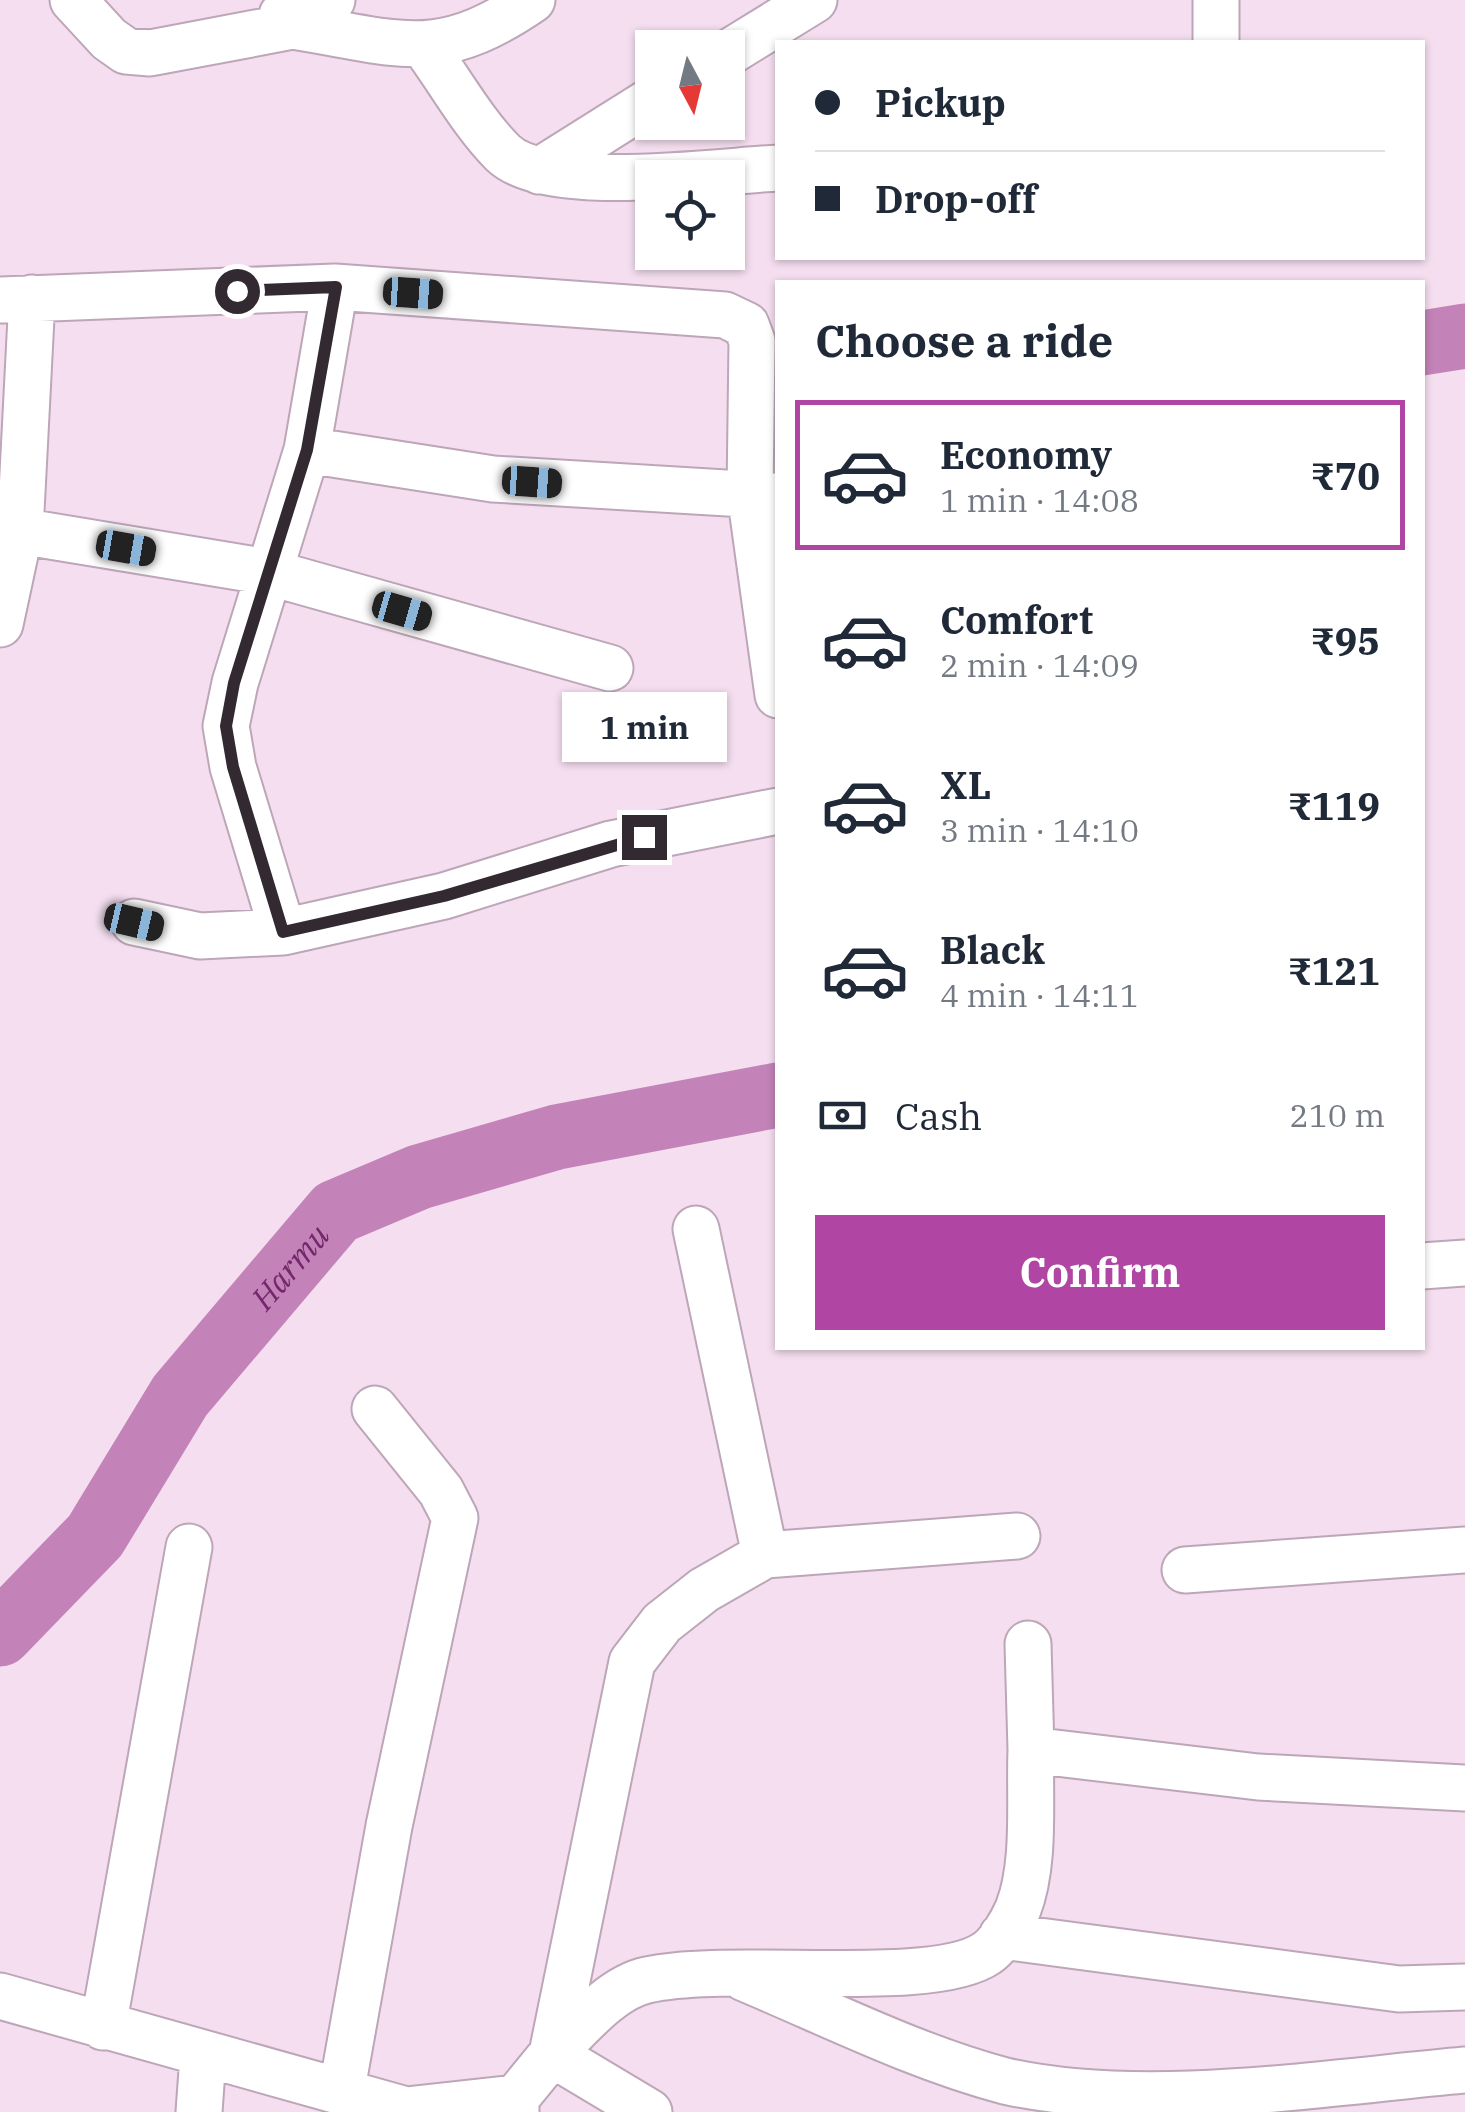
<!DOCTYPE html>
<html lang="en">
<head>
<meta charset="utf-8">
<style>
	body { margin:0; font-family:"IBM Plex Serif",serif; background:#f2f2f3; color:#1f2937; height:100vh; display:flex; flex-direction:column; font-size:38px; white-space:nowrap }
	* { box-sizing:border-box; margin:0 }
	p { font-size:32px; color:#747a83 }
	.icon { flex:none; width:55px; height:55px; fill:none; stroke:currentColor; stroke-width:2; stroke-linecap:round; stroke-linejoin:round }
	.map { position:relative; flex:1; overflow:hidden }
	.details { position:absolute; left:775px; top:280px; width:650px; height:1070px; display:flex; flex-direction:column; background:#fff; border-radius:0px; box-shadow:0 2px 8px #0004 }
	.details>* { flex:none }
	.guide { position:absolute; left:775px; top:40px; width:650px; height:220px; border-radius:0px; box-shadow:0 2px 8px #0004; display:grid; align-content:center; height:220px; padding:0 40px; background:#fff }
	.needle { width:65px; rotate:173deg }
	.fabs { position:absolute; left:635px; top:30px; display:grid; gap:20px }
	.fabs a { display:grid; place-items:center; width:110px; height:110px; border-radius:0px; background:#fff; box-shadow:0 2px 8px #0004; font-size:50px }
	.end { position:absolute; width:45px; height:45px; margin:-22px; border:12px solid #332a31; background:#fff; box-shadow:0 0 0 5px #fff }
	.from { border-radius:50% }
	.bubble { position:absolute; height:70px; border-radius:0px; background:#fff; box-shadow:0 2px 8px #0004; font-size:32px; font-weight:700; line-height:70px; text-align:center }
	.car { position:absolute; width:30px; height:60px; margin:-30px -15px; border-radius:12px; box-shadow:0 0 8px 2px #0007; background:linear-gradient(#222 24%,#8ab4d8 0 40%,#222 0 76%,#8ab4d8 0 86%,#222 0) }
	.guide b { display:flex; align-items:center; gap:35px; height:95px; font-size:38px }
	.guide b+b { border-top:2px solid #e0e1e3 }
	.guide i { width:25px; height:25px; background:#1f2937 }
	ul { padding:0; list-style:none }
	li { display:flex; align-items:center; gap:30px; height:150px; margin:0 20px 15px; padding:0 20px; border:5px solid transparent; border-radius:0px }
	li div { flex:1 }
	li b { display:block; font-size:38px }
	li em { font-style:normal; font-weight:700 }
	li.on { border-color:#b145a4 }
	li>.icon { width:90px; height:90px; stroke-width:1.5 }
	h2 { padding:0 40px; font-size:45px; line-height:120px }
	.pay { display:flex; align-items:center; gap:25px; height:110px; padding:0 40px; font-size:38px }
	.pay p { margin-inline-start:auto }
	.action { display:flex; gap:20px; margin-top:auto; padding:20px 40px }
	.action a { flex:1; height:115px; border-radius:0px; background:#b145a4; color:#fff; font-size:40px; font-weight:700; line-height:115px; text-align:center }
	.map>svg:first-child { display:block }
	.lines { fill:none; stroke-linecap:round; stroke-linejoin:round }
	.river { stroke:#c383b8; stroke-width:65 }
	.street-casing { stroke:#bca6b7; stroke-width:49 }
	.street { stroke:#fff; stroke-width:45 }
	.route { stroke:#332a31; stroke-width:12 }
	.labels { text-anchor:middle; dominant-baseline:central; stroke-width:8; stroke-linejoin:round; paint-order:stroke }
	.water-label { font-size:32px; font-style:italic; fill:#74286b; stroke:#fff }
</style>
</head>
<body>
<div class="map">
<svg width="1465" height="2112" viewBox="0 0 1465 2112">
	<rect width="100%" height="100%" fill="#f4deef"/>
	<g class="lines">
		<!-- river -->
		<g class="river">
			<path d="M1422 343 1465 336"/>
			<path id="s1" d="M0 1634 95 1536 180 1396 336 1212 419 1177 557 1137 778 1095"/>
		</g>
		<!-- street casing -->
		<g class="street-casing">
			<path id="street" d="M73 0 109 39 126 51 150 53 293 26 332 0
				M1216 0V42
				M282 15 293 26C399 43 437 65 532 0
				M425 47C450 81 473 123 503 153 546 195 717 171 778 168
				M728 53 814 0
				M539 171 652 100
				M0 300 335 287 725 315 746 325 752 341 750 493 778 695
				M307 450 493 479 777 496
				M20 531 268 572 610 668
				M0 624 20 531 32 298
				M134 922 200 936 283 932 444 896 611 844 778 811
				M283 932 233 767 226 726 235 683 307 450 335 287
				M696 1229 765 1555
				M1422 1266 1465 1263
				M1185 1570 1465 1550
				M1028 1644 1031 1750
				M1002 1936 1399 1989 1465 1987
				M744 1978C830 2014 915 2057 1005 2081 1142 2112 1323 2083 1465 2070
				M0 1996 406 2110 516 2098
				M103 2027 189 1547
				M341 2094 389 1826 455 1518 441 1491 375 1409
				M199 2112 203 2056
				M516 2112V2098L552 2054 632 1662 662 1623 704 1590 765 1555 1017 1536
				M649 2112 552 2054C578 2029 610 1988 647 1980 730 1961 933 1991 987 1953 999 1945 1012 1923 1018 1909 1036 1863 1029 1799 1031 1750L1258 1777 1465 1788"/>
		</g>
		<!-- street -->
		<use href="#street" class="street"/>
	</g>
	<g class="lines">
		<!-- route -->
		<path class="route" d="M237 291 336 287 307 450 234 683 226 726 233 767 283 932 444 896 644 837"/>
	</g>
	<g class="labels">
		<!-- water labels -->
		<g class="water-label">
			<text stroke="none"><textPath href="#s1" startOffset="470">Harmu</textPath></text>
		</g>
	</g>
</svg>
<div class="fabs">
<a><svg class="needle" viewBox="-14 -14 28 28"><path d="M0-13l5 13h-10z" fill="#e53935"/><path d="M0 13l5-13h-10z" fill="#747a83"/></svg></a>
<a><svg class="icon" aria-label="locate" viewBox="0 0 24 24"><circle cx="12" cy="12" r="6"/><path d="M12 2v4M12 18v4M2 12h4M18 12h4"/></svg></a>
</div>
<i class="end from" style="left:237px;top:291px"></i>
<i class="end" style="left:644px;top:837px"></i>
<div class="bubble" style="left:562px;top:692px;width:165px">1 min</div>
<i class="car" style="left:413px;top:293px;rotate:94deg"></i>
<i class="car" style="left:532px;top:482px;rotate:94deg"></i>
<i class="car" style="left:126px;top:548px;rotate:100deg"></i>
<i class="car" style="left:402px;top:611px;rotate:106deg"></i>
<i class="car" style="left:134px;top:922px;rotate:103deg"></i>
<div class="guide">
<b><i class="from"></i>Pickup</b>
<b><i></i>Drop-off</b>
</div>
<section class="details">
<h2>Choose a ride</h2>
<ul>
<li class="on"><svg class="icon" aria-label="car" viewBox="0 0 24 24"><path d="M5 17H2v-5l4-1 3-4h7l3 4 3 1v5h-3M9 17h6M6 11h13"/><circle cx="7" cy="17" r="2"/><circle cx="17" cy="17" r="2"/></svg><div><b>Economy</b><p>1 min · 14:08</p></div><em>₹70</em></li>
<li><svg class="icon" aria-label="car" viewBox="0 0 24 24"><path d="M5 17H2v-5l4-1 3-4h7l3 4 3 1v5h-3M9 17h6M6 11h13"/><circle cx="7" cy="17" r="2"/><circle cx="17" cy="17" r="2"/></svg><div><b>Comfort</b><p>2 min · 14:09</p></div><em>₹95</em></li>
<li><svg class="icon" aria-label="car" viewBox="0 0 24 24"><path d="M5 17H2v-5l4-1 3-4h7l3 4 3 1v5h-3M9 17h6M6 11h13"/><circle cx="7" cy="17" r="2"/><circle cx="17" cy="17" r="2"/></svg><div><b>XL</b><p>3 min · 14:10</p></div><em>₹119</em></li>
<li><svg class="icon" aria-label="car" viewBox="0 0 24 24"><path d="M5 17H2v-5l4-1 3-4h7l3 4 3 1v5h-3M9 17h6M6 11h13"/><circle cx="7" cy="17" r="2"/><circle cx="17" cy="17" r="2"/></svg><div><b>Black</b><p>4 min · 14:11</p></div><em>₹121</em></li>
</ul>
<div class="pay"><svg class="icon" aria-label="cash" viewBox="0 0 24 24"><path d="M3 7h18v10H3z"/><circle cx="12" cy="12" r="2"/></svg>Cash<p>210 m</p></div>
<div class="action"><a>Confirm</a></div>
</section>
</div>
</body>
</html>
